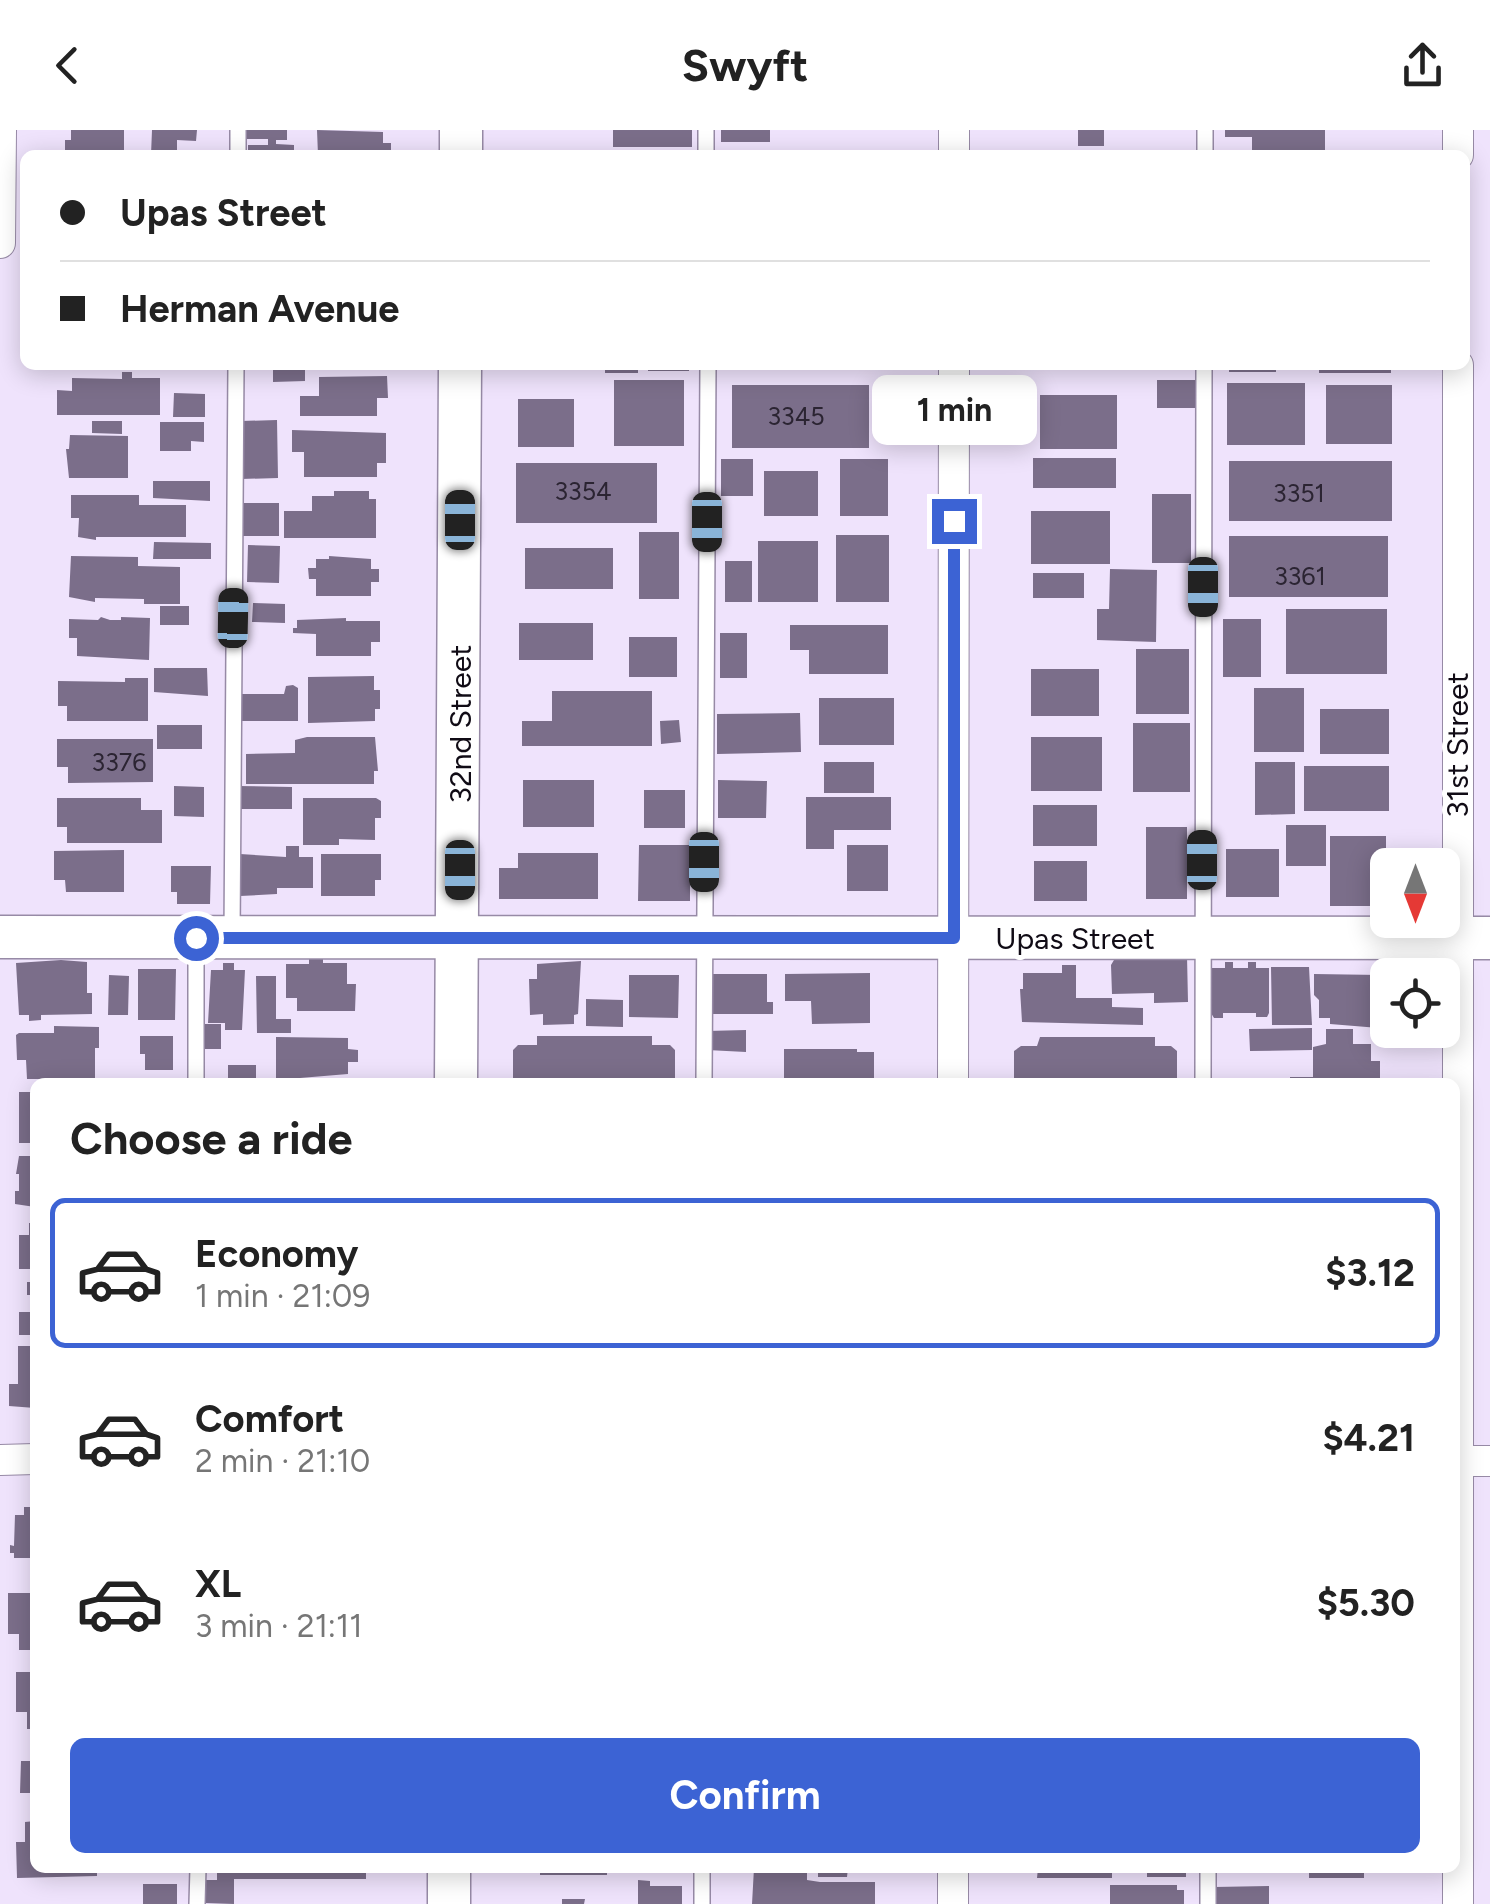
<!DOCTYPE html>
<html lang="en">
<head>
<meta charset="utf-8">
<style>
	body { margin:0; font-family:Figtree,sans-serif; background:#f2f2f2; color:#222; height:100vh; display:flex; flex-direction:column; font-size:38px; white-space:nowrap }
	* { box-sizing:border-box; margin:0 }
	p { font-size:32px; color:#767676 }
	.icon { flex:none; width:55px; height:55px; fill:none; stroke:currentColor; stroke-width:2; stroke-linecap:round; stroke-linejoin:round }
	.map { position:relative; flex:1; overflow:hidden }
	.details { position:absolute; left:30px; top:948px; width:1430px; height:795px; display:flex; flex-direction:column; background:#fff; border-radius:15px; box-shadow:0 5px 25px #0003 }
	.details>* { flex:none }
	.guide { position:absolute; left:20px; top:20px; width:1450px; height:220px; border-radius:15px; box-shadow:0 5px 25px #0003; display:grid; align-content:center; height:220px; padding:0 40px; background:#fff }
	.needle { width:65px; rotate:180deg }
	.controls { position:absolute; left:1370px; top:718px; display:grid; gap:20px }
	.controls a { display:grid; place-items:center; width:90px; height:90px; border-radius:15px; background:#fff; box-shadow:0 5px 25px #0003; font-size:50px }
	.end { position:absolute; width:45px; height:45px; margin:-22px; border:12px solid #3c63d4; background:#fff; box-shadow:0 0 0 5px #fff }
	.from { border-radius:50% }
	.bubble { position:absolute; height:70px; border-radius:15px; background:#fff; box-shadow:0 5px 25px #0003; font-size:32px; font-weight:700; line-height:70px; text-align:center }
	.car { position:absolute; width:30px; height:60px; margin:-30px -15px; border-radius:12px; box-shadow:0 0 8px 2px #0007; background:linear-gradient(#222 24%,#8ab4d8 0 40%,#222 0 76%,#8ab4d8 0 86%,#222 0) }
	.guide b { display:flex; align-items:center; gap:35px; height:95px; font-size:38px }
	.guide b+b { border-top:2px solid #e0e0e0 }
	.guide i { width:25px; height:25px; background:#222 }
	ul { padding:0; list-style:none }
	li { display:flex; align-items:center; gap:30px; height:150px; margin:0 20px 15px; padding:0 20px; border:5px solid transparent; border-radius:15px }
	li div { flex:1 }
	li b { display:block; font-size:38px }
	li em { font-style:normal; font-weight:700 }
	li.on { border-color:#3c63d4 }
	li>.icon { width:90px; height:90px; stroke-width:1.5 }
	h2 { padding:0 40px; font-size:45px; line-height:120px }
	.button { display:flex; gap:20px; margin-top:auto; padding:20px 40px }
	.button a { flex:1; height:115px; border-radius:15px; background:#3c63d4; color:#fff; font-size:40px; font-weight:700; line-height:115px; text-align:center }
	header { display:flex; justify-content:space-between; align-items:center; height:130px; padding:0 40px; background:#fff; font-size:45px; font-weight:700 }
	.map>svg:first-child { display:block }
	.building { fill:#7b6e8a }
	.lines { fill:none; stroke-linecap:round; stroke-linejoin:round }
	.lane-casing { stroke:#978aa6; stroke-width:18 }
	.street-casing { stroke:#978aa6; stroke-width:32 }
	.secondary-casing { stroke:#978aa6; stroke-width:45 }
	.lane { stroke:#fff; stroke-width:15 }
	.street { stroke:#fff; stroke-width:30 }
	.secondary { stroke:#fff; stroke-width:42 }
	.route { stroke:#3c63d4; stroke-width:12 }
	.labels { text-anchor:middle; dominant-baseline:central; stroke-width:10; stroke-linejoin:round; paint-order:stroke }
	.number-label { font-size:25px; fill:#2b2432 }
	.street-label { font-size:30px; fill:#100b15; stroke:#fff }
</style>
</head>
<body>
<header><svg class="icon" aria-label="back" viewBox="0 0 24 24"><path d="M15 5l-7 7 7 7"/></svg>Swyft<svg class="icon" aria-label="share" viewBox="0 0 24 24"><path d="M12 15V3M7 8l5-5 5 5M5 13v7h14v-7"/></svg></header>
<div class="map">
<svg width="1490" height="1774" viewBox="0 0 1490 1774">
	<rect width="100%" height="100%" fill="#efe3fc"/>
	<!-- building -->
	<path class="building" d="M71 0H124V25L65 24V10H71Z
		M152 0H197L196 11 177 10V25H151Z
		M242 0H287V10H276V14L294 15V25H248V15H268V9H242Z
		M317 0 383 2V13H391V25H318Z
		M613 0H692V17H613Z
		M721 0H770V12H721Z
		M1078 0H1104V16H1078Z
		M1225 0H1325V25H1252V7H1225Z
		M273 235H305V251L273 252Z
		M605 235H638V243H605Z
		M648 235H689V241H648Z
		M736 235H869V239H736Z
		M1029 235H1134V240H1029Z
		M1229 235H1276V242H1229Z
		M1319 235H1391V243H1319Z
		M122 242H132V248H160V285H57V260L72 261V248L122 249Z
		M387 246 388 268H377V286H300V266H319V247Z
		M614 250H684V316H614Z
		M1157 250H1195V278H1157Z
		M1227 253H1305V315H1227Z
		M732 255H869V318H732Z
		M1326 255H1392V314H1326Z
		M174 263 205 264V287H173Z
		M1040 265H1117V319H1040Z
		M518 269H574V317H518Z
		M277 290 278 348 241 349V291Z
		M92 291H122V304L92 303Z
		M160 292H204V312L191 311V321H160Z
		M292 300 386 303V333H377V347H304V322H292Z
		M70 305 128 306V348H69L66 319H69Z
		M1033 328H1116V358H1033Z
		M721 329H753V366H721Z
		M840 329H888V386H840Z
		M1229 331H1392V391H1229Z
		M516 333H657V393H516Z
		M764 341H818V386H764Z
		M153 351H210V371L153 368Z
		M334 361H369V369H376V408H284V381H312V366H334Z
		M1152 364H1191V433H1152Z
		M71 365H139V375H186V407H96V410L78 407 79 388H71Z
		M242 373H279V406H241Z
		M1031 381H1110V434H1031Z
		M639 402H679V469H639Z
		M836 405H889V472H836Z
		M1229 406H1388V467H1229Z
		M758 411H818V472H758Z
		M154 412 211 413V429H153Z
		M248 415 280 416 279 453 247 452Z
		M525 418H613V459H525Z
		M71 426 138 427V436L180 437V474H144V469L95 468V472L69 467Z
		M329 426 371 429V439H379V452H371V466H316V449H309L308 438H316V429H329Z
		M725 431H752V472H725Z
		M1110 439 1157 440 1156 512 1097 510V479H1109Z
		M1033 443H1084V468H1033Z
		M253 473 285 474V493L252 492Z
		M160 476H189V495H160Z
		M1286 479H1387V544H1286Z
		M101 487 110 490H121V487L150 488 149 530 77 526V508H69V489L98 490Z
		M346 488V491H380V512H371V526H316V504L293 503V498H297V490Z
		M1223 489H1261V547H1223Z
		M519 493H593V530H519Z
		M790 495H888V544H809V520H790Z
		M720 503H747V548H720Z
		M629 507H677V547H629Z
		M1136 519H1189V584H1136Z
		M154 538H207L208 566 154 562Z
		M1031 539H1099V586H1031Z
		M374 546V560H380V579H375V591L308 593V547Z
		M125 548H148V591H67V576H58V551L125 552Z
		M293 555 298 558V591H237V564H284L286 556Z
		M1254 558H1304V622H1254Z
		M552 561H652V616H522V591H552Z
		M819 568H894V615H819Z
		M1320 579H1389V624H1320Z
		M800 583 801 622 717 624V584Z
		M679 590 681 612 661 614 660 591Z
		M1133 593H1190V662H1133Z
		M157 595H202V619H157Z
		M307 607H375L378 641H374V654H246V624L295 623V610Z
		M1031 607H1102V661H1031Z
		M57 609H153V652L68 653V637H57Z
		M824 632H874V663H824Z
		M1255 632H1295V684L1255 685Z
		M1304 636H1389V681H1304Z
		M523 650H594V697H523Z
		M718 650 767 651 766 688H718Z
		M174 656 204 657V687L174 686Z
		M237 656 292 657V679H237Z
		M644 660H685V698H644Z
		M806 667H891V700H834V719H806Z
		M57 668H141V680H162V713H67V697H57Z
		M303 668H376L381 671V688H375V710L339 709V715H303Z
		M1033 675H1097V716H1033Z
		M1286 695H1326V736H1286Z
		M1146 697H1187V769H1146Z
		M1330 706H1386V776H1330Z
		M639 715H690V771H638Z
		M847 715H888V761H847Z
		M286 716H299V727H313V758H277V764L240 766V724L286 727Z
		M1226 719H1279V767H1226Z
		M124 720V762H66L65 750H54V721Z
		M518 723H598V769H499V738H518Z
		M321 724H381V750H375V766H321Z
		M1034 731H1087V771H1034Z
		M171 736H211L210 774H177V762H171Z
		M1187 826 1188 872 1154 873V863L1112 864 1111 835 1114 830Z
		M309 828H323V833H347V854H356L355 881H297V868H286V834H309Z
		M61 830 87 832V863H92V884L41 885V890L29 891V885H19L16 833Z
		M581 831 578 884 574 885V894L543 895V884L530 885 529 849H537V834Z
		M1225 832H1233V838H1248V832H1256V838H1269V883L1267 887H1256V883H1223V888H1214L1211 883V838H1225Z
		M223 833H234V840H245L242 900H225V893H208L211 840H223Z
		M1062 835H1076V868H1112V877L1143 878V895L1022 892 1020 859H1023V843H1062Z
		M1271 837H1309L1312 895H1272Z
		M138 839H176L175 890H138Z
		M870 843V893L812 894 811 871H785V844Z
		M713 844H767V872H773V884H713Z
		M1314 844 1380 845 1379 898 1330 894V888H1319V870L1314 865Z
		M109 845 129 846 128 885H108Z
		M629 845H679L678 888 629 887Z
		M256 846H276V889H291V903H257Z
		M586 869 623 870V897L586 896Z
		M205 894H221V919H205Z
		M54 896 99 897V918H95V949H27L26 930H17L16 905 19 903H54Z
		M1312 898V920L1250 921 1249 899Z
		M1326 899H1353V914H1371V931H1380V952H1290V947H1313V917L1326 914Z
		M746 900V922L707 920V901Z
		M140 906H173V940H145V924H140Z
		M537 906H652V915H670L675 920V952H513V920L518 915H537Z
		M276 907 348 908V919L358 920V932H348V944L276 950Z
		M1040 907H1155V916H1171L1177 921V952H1014V921L1021 916H1037Z
		M784 919H857V922H874V952H784Z
		M228 935H256V952L228 951Z
		M19 962H35V1013H19Z
		M19 1026H35V1077L15 1074V1061H19V1044H16Z
		M29 1093H35V1139H19V1105H29Z
		M27 1152H35V1165H27Z
		M19 1182H35V1205H19Z
		M18 1216H35V1278L9 1276V1254H18Z
		M24 1377H35V1428H14V1423H10V1415L14 1416 15 1385H24Z
		M8 1463H35V1520H19V1504H8Z
		M16 1542H35V1599H27V1582H16Z
		M31 1616H35V1663H20L21 1631H31Z
		M35 1691V1738H97V1746L17 1748 16 1712H25V1692Z
		M217 1738H366V1749H234V1774L204 1773V1750H217Z
		M540 1738H607V1745H540Z
		M754 1738H807V1750L820 1752H875V1774H752Z
		M818 1738H848L847 1747H818Z
		M1038 1738H1112V1748H1037Z
		M1147 1738H1186V1747H1147Z
		M1309 1738H1364V1748H1309Z
		M638 1750 650 1751V1756H682V1774H638Z
		M143 1754H177V1774H143Z
		M1110 1755H1177V1760H1184V1774H1110Z
		M1269 1756V1774H1214V1757Z
		M562 1769H585L584 1774H562Z"/>
	<g class="lines">
		<!-- lane casing -->
		<g class="lane-casing">
			<path id="lane" d="M706 0V25
				M238 25V0
				M1205 25V0
				M232 806 236 235
				M196 952V812
				M704 952 708 235
				M1203 952 1204 235
				M702 1738V1774
				M1208 1738V1774
				M197 1774 198 1738"/>
		</g>
		<!-- street casing -->
		<g class="street-casing">
			<path id="street" d="M954 25V0
				M1458 25V0
				M0 113 1 0
				M1458 235V1774
				M953 952 954 235
				M0 1330 35 1329
				M1455 1331H1490
				M953 1738V1774"/>
		</g>
		<!-- secondary casing -->
		<g class="secondary-casing">
			<path id="secondary" d="M461 25V0
				M0 807 1490 808
				M456 952 460 235
				M449 1738V1774"/>
		</g>
		<!-- lane -->
		<use href="#lane" class="lane"/>
		<!-- street -->
		<use href="#street" class="street"/>
		<!-- secondary -->
		<use href="#secondary" class="secondary"/>
	</g>
	<g class="lines">
		<!-- route -->
		<path class="route" d="M196 808H954V391"/>
	</g>
	<g class="labels">
		<!-- number labels -->
		<g class="number-label">
			<text x="796" y="286">3345</text>
			<text x="583" y="361">3354</text>
			<text x="1299" y="363">3351</text>
			<text x="1300" y="446">3361</text>
			<text x="119" y="632">3376</text>
		</g>
		<!-- street labels -->
		<g class="street-label">
			<text transform="translate(460 594) rotate(-90)">32nd Street</text>
			<text transform="translate(1457 615) rotate(-90)">31st Street</text>
			<text x="1075" y="808">Upas Street</text>
		</g>
	</g>
</svg>
<div class="controls">
<a><svg class="needle" viewBox="-14 -14 28 28"><path d="M0-13l5 13h-10z" fill="#e53935"/><path d="M0 13l5-13h-10z" fill="#767676"/></svg></a>
<a><svg class="icon" aria-label="locate" viewBox="0 0 24 24"><circle cx="12" cy="12" r="6"/><path d="M12 2v4M12 18v4M2 12h4M18 12h4"/></svg></a>
</div>
<i class="end from" style="left:196px;top:808px"></i>
<i class="end" style="left:954px;top:391px"></i>
<div class="bubble" style="left:872px;top:245px;width:165px">1 min</div>
<i class="car" style="left:460px;top:390px;rotate:0deg"></i>
<i class="car" style="left:707px;top:392px;rotate:180deg"></i>
<i class="car" style="left:1203px;top:457px;rotate:180deg"></i>
<i class="car" style="left:233px;top:488px;rotate:1deg"></i>
<i class="car" style="left:1202px;top:730px;rotate:0deg"></i>
<i class="car" style="left:704px;top:732px;rotate:180deg"></i>
<i class="car" style="left:460px;top:740px;rotate:180deg"></i>
<div class="guide">
<b><i class="from"></i>Upas Street</b>
<b><i></i>Herman Avenue</b>
</div>
<section class="details">
<h2>Choose a ride</h2>
<ul>
<li class="on"><svg class="icon" aria-label="car" viewBox="0 0 24 24"><path d="M5 17H2v-5l4-1 3-4h7l3 4 3 1v5h-3M9 17h6M6 11h13"/><circle cx="7" cy="17" r="2"/><circle cx="17" cy="17" r="2"/></svg><div><b>Economy</b><p>1 min · 21:09</p></div><em>$3.12</em></li>
<li><svg class="icon" aria-label="car" viewBox="0 0 24 24"><path d="M5 17H2v-5l4-1 3-4h7l3 4 3 1v5h-3M9 17h6M6 11h13"/><circle cx="7" cy="17" r="2"/><circle cx="17" cy="17" r="2"/></svg><div><b>Comfort</b><p>2 min · 21:10</p></div><em>$4.21</em></li>
<li><svg class="icon" aria-label="car" viewBox="0 0 24 24"><path d="M5 17H2v-5l4-1 3-4h7l3 4 3 1v5h-3M9 17h6M6 11h13"/><circle cx="7" cy="17" r="2"/><circle cx="17" cy="17" r="2"/></svg><div><b>XL</b><p>3 min · 21:11</p></div><em>$5.30</em></li>
</ul>
<div class="button"><a>Confirm</a></div>
</section>
</div>
</body>
</html>
